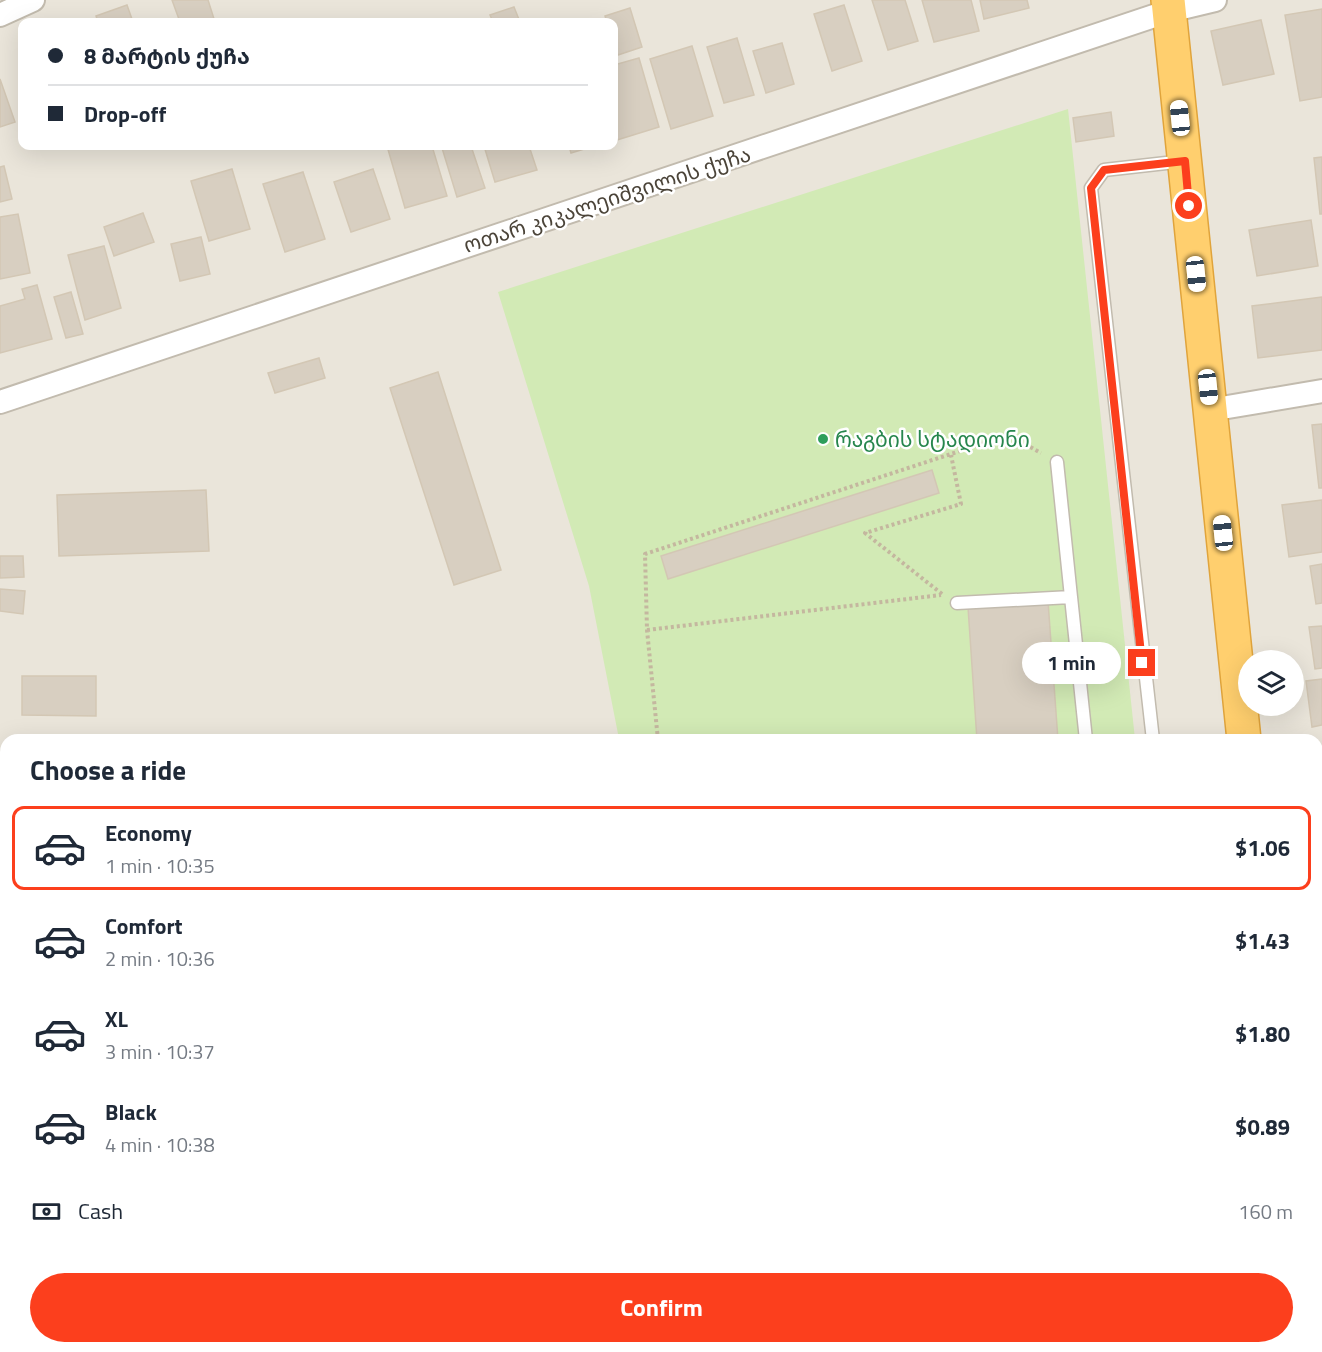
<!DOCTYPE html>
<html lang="en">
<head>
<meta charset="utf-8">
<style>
	body { margin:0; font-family:"Titillium Web","Noto Sans Georgian",sans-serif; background:#f6f6f7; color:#1f2937; height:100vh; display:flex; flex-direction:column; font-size:22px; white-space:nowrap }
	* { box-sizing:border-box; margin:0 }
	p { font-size:20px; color:#747a83 }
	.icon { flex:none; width:33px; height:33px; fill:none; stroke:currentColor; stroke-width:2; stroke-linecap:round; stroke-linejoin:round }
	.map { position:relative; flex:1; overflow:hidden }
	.panel { position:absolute; left:0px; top:734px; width:1323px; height:620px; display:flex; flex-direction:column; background:#fff; border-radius:18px 18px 0 0; box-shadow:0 6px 24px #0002 }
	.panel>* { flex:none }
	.hud { position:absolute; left:18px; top:18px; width:600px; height:132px; border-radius:12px; box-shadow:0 6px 24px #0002; display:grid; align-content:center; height:132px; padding:0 30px; background:#fff }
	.tools { position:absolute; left:1238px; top:650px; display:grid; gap:12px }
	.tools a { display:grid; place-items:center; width:66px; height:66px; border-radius:50%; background:#fff; box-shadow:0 6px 24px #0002; font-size:30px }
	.end { position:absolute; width:27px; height:27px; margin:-14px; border:8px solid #fc3f1d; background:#fff; box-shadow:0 0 0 3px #fff }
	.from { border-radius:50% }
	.bubble { position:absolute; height:42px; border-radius:21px; background:#fff; box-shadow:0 6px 24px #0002; font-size:20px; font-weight:700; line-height:42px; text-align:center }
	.car { position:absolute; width:18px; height:36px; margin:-18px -9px; border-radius:8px; box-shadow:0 0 4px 2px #0007; background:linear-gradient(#fff 24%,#345 0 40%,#fff 0 76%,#345 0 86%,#fff 0) }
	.hud b { display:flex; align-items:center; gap:21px; height:57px; font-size:22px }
	.hud b+b { border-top:2px solid #e0e1e3 }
	.hud i { width:15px; height:15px; background:#1f2937 }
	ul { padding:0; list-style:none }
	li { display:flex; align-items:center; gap:18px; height:84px; margin:0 12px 9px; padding:0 18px; border:3px solid transparent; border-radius:12px }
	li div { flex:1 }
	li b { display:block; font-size:22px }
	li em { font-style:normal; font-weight:700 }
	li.active { border-color:#fc3f1d }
	li>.icon { width:54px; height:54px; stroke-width:1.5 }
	h2 { padding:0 30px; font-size:27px; line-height:72px }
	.pay { display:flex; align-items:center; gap:15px; height:66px; padding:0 30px; font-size:22px }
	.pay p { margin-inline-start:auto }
	.action { display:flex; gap:12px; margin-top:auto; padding:12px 30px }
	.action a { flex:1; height:69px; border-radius:36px; background:#fc3f1d; color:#fff; font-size:24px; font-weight:700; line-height:69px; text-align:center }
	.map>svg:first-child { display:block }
	.residential { fill:#eae5da; fill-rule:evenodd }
	.green { fill:#d2eab5 }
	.parking { fill:#e5e3e0 }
	.building { fill:#d8cfc1; stroke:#d3c7b4; stroke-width:1.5 }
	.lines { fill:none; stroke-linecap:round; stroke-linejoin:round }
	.lane-casing { stroke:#c2bbae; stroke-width:15 }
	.street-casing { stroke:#c2bbae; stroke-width:26 }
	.highway-casing { stroke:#e0a43c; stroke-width:36 }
	.path { stroke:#c4b79f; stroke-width:4; stroke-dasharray:3 3; stroke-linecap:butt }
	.lane { stroke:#fff; stroke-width:12 }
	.street { stroke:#fff; stroke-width:22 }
	.highway { stroke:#ffcf6e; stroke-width:33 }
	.route { stroke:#fc3f1d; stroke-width:8 }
	.leisure-dot { fill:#2e9e5b; stroke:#fff; stroke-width:2 }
	.labels { text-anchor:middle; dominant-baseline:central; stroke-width:5; stroke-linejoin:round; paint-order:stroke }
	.street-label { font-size:21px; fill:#4b4439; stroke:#fff }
	.leisure-label { font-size:21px; fill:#27864d; stroke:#fff; text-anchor:start }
</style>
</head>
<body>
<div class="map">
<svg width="1322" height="1352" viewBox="0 0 1322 1352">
	<rect width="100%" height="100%" fill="#f6f3ec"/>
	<!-- residential -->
	<path class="residential" d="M0 0H1322V1352L1317 1347V740H6V1347H254L259 1352H0ZM22 22H614V146H22ZM1248 660H1293V705H1248Z"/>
	<!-- green -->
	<path class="green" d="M1068 109 1135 739H619L589 586 498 292Z
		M254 1347H1306L1307 1352H259Z"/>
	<!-- parking -->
	<path class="parking" d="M0 883H6V1032H0Z"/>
	<!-- building -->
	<path class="building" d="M172 0H208L215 22H180Z
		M872 0H905L918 41 888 50Z
		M922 0H971L979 31 934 42Z
		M980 0H1027L1029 8 984 19Z
		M127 5 133 22H98L96 16Z
		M844 5 862 61 832 71 814 14Z
		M514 7 520 22H493L490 15Z
		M630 8 642 47 618 55 614 42V22H607L605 16Z
		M1322 9V97L1300 101 1285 15Z
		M1261 20 1274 74 1223 85 1211 31Z
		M737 38 754 95 724 103 707 47Z
		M782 43 794 84 766 93 753 51Z
		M692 46 713 116 671 129 650 59Z
		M639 58 659 127 617 140 614 126V65Z
		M0 79 15 122 0 127Z
		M1111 112 1114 136 1076 142 1073 118Z
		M387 146H432L447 196 405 208Z
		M448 146H471L485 188 457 197 442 148Z
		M484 146H529L537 170 495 182Z
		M569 146H594L571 153Z
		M1322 157V214H1320L1314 158Z
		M4 166 12 199 0 202V167Z
		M232 169 250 229 209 241 191 181Z
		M373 169 390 219 351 232 334 182Z
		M303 172 325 239 285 252 263 184Z
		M143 213 154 242 114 256 104 227Z
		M18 214 30 273 0 279V217Z
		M1311 220 1318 266 1257 276 1249 230Z
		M201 237 210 274 180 281 171 244Z
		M104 246 121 308 85 320 68 255Z
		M37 285 52 339 0 353V306L25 299 22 289Z
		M71 292 83 334 66 338 54 297Z
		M1322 297V350L1258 358 1252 306Z
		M319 358 325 378 275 393 268 373Z
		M438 372 501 570 454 585 390 388Z
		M1322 424V488H1319L1312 425Z
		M932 470 939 493 668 579 661 556Z
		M206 490 209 551 59 556 57 495Z
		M1322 500V552L1289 557 1282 505Z
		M0 556H23L24 577 0 578Z
		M1322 564V603L1316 604 1310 566Z
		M0 589 25 591 23 614 0 611Z
		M1048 601 1058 740H977L968 607Z
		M1322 626V668L1315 669 1309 627Z
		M22 676H96V716L22 715Z
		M1322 679V725L1312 727 1306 681Z"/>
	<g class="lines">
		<!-- lane casing -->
		<g class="lane-casing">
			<path id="lane" d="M1057 462 1071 597
				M957 603 1071 597 1086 740
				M1153 740 1091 188 1104 170 1184 161"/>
		</g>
		<!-- street casing -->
		<g class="street-casing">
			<path id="street" d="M0 15 33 0
				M0 402 1169 11 1215 0
				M1210 410 1322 391
				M0 1127H6"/>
		</g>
		<!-- highway casing -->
		<g class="highway-casing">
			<path id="highway" d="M1168 0 1244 740
				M1306 1347 1307 1352"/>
		</g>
		<!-- path -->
		<path class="path" d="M942 594 865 533 961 504 951 455
			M647 630 941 595
			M658 740 647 630 645 554 1009 435 1041 453"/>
		<!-- lane -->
		<use href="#lane" class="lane"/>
		<!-- street -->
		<use href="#street" class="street"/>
		<!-- highway -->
		<use href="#highway" class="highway"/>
	</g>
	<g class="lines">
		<!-- route -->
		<path class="route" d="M1142 663 1091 188 1104 170 1185 161 1189 206"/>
	</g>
	<!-- markers -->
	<circle class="leisure-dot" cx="823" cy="439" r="6"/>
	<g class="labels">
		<!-- street labels -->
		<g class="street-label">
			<text transform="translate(607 199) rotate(-18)">ოთარ კიკალეიშვილის ქუჩა</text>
		</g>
		<!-- leisure labels -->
		<g class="leisure-label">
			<text x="835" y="439">რაგბის სტადიონი</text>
		</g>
	</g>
</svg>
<div class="tools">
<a><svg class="icon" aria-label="layers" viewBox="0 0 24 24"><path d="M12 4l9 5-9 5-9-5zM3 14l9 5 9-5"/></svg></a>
</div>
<i class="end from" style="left:1189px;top:206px"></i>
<i class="end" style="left:1142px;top:663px"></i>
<div class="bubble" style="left:1022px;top:642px;width:99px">1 min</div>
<i class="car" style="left:1180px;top:118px;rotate:354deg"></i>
<i class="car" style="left:1196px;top:274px;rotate:174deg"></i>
<i class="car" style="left:1208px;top:387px;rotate:174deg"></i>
<i class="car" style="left:1223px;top:533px;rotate:354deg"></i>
<div class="hud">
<b><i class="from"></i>8 მარტის ქუჩა</b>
<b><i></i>Drop-off</b>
</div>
<section class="panel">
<h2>Choose a ride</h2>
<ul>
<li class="active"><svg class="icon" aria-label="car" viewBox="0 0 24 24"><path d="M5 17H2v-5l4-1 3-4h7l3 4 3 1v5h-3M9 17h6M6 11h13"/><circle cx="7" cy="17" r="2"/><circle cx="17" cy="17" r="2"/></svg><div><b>Economy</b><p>1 min · 10:35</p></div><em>$1.06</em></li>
<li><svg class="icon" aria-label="car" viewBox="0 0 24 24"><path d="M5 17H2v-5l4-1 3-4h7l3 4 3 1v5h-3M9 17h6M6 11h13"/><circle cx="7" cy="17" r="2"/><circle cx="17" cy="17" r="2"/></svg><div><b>Comfort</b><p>2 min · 10:36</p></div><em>$1.43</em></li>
<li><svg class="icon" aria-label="car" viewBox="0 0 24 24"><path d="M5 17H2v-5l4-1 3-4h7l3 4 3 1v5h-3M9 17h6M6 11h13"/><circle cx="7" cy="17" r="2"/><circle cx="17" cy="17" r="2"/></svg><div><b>XL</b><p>3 min · 10:37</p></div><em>$1.80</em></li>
<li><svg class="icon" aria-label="car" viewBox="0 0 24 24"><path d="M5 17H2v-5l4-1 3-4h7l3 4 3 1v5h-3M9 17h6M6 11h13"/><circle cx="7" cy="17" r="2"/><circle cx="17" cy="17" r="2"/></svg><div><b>Black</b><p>4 min · 10:38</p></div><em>$0.89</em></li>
</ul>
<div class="pay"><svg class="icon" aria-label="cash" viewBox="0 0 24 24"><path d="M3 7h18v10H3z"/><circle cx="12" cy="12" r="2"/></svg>Cash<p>160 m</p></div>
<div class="action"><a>Confirm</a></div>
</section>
</div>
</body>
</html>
